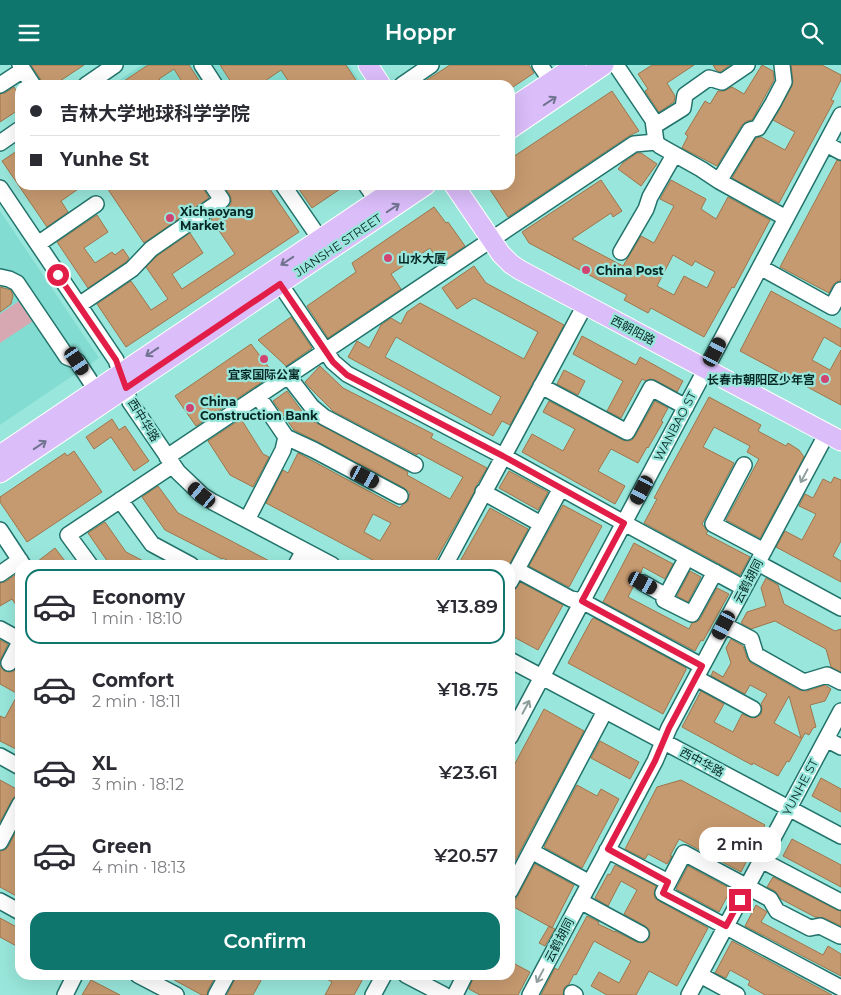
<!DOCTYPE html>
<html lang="en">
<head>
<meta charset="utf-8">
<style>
	body { margin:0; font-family:Montserrat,"Noto Sans SC",sans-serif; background:#f2f2f3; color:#2b2b33; height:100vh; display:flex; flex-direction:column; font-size:19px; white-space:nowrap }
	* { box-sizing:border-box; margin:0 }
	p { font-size:16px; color:#7c7c81 }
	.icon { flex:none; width:28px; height:28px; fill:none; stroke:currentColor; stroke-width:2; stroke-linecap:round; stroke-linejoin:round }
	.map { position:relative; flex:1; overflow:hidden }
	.drawer { position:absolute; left:15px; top:495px; width:500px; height:420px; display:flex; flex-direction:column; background:#fff; border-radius:15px; box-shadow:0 5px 20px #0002 }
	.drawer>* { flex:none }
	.guide { position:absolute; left:15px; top:15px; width:500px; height:110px; border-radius:15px; box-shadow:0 5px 20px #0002; display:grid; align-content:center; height:110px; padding:0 15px; background:#fff }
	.end { position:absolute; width:22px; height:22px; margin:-11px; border:6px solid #e11d48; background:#fff; box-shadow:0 0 0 2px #fff }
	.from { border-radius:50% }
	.bubble { position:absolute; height:35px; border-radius:15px; background:#fff; box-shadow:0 5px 20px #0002; font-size:16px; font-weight:600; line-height:35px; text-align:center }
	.car { position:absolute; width:15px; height:30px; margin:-15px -8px; border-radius:6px; box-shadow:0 0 4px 1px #0007; background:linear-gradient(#222 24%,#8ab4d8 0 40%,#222 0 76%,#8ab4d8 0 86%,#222 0) }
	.guide b { display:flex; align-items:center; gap:18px; height:48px; font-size:19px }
	.guide b+b { border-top:1px solid #e1e1e2 }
	.guide i { width:12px; height:12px; background:#2b2b33 }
	ul { padding:9px 0 0; list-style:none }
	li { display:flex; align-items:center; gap:15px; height:75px; margin:0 10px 8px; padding:0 5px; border:2px solid transparent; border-radius:15px }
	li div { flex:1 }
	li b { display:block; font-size:19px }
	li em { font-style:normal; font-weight:600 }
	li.on { border-color:#0f766e }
	li>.icon { width:45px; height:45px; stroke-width:1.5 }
	.primary-button { display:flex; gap:10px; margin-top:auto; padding:10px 15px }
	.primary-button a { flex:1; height:58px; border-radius:15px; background:#0f766e; color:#fff; font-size:20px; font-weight:600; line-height:58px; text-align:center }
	header { display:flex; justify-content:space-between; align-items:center; height:65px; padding:0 15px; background:#0f766e; color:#fff; font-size:22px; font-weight:600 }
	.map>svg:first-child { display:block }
	.built { fill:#83dcd1 }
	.green { fill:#d7a8b1 }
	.building { fill:#c69a70; stroke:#9f754b; fill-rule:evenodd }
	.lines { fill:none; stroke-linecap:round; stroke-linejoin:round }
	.minor-casing { stroke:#22736b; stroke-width:18 }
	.major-casing { stroke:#fff; stroke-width:21 }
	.minor { stroke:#fff; stroke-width:15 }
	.major { stroke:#dabdf9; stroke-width:19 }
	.oneway { stroke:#70738f }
	.oneway2 { stroke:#8f9f9d }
	.route { stroke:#e11d48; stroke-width:6 }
	.poi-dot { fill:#d14370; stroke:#99e7dc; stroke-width:2 }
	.labels { text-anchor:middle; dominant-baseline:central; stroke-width:4.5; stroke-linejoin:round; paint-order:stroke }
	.poi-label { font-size:12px; font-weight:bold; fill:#072925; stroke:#99e7dc; text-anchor:start }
	.street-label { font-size:12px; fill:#072925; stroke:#99e7dc }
</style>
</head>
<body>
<header><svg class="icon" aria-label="menu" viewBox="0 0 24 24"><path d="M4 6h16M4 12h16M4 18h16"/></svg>Hoppr<svg class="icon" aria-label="search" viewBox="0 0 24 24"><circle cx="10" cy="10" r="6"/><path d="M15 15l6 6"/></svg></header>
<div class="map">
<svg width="841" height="930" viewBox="0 0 841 930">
	<rect width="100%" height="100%" fill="#99e7dc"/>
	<!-- built -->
	<path class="built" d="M142 0H192L206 20H112Z
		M213 0H349L362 20H227Z
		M0 146 99 293 0 360Z"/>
	<!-- green -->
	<path class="green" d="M19 236 33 256 0 278V249Z"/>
	<!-- building -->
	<path class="building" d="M31 0H84L54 20H42L41 15Z
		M148 0H189L202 20H184L174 4 159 14 163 20H118Z
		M220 0H346L359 20H291L281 5 259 20H233Z
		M450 0H529L534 8 510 24V20H419Z
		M652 0H694L667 18 675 31 674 37 659 47 645 26 648 24 638 9Z
		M713 0H730L720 7 716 5Z
		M762 0 773 6 774 15 752 55 747 56 742 60 717 101 682 83 688 71 685 69 705 36 710 39 718 26H724L732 22 744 29Z
		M791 0H822L841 10V15L831 35 834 36 779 138 732 113 756 73 761 72 785 85 795 67 773 55 792 21 793 16Z
		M14 22 20 31V44L0 57V29L5 28Z
		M612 26 639 66 629 71 508 152 487 120H510V94Z
		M20 84V120H84L61 136 68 147 47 162 2 96Z
		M637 88H641L657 99 641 121 618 104 623 98Z
		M837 95 841 96V213L840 216 836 217 833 220 829 228 780 202Z
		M601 115 622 146 613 152 611 148 572 174 623 201 641 171 654 178 674 141 660 134 671 115 706 134 701 144 716 154 728 132 770 155 734 223 732 222 704 272 651 243 648 248 624 235 627 230 529 178 522 167ZM673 190 692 201 695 196 715 207 707 223 684 211 674 230 657 221Z
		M105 120H203L204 125 209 133 144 178Z
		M223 120H267L299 167 126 282 97 239 131 216 151 245 168 234 146 202 157 191 190 168 203 188 172 209 182 224 235 189 211 154 227 143 231 139V134L230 130Z
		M296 120H346L312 143Z
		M434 142 446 158 448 157 465 181 440 198 430 183 391 209 401 224 328 273 307 241 356 207 352 198Z
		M97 150 108 167 84 183 95 198 112 187 115 190 123 184 129 193 126 197 88 223 57 177Z
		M474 201 486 218 564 260 510 360 502 356 493 371 348 292 357 276 369 283 381 260 391 253 401 259 407 247 420 238 524 294 538 267 474 233 457 244 442 223ZM396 272 501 332 491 350 385 292Z
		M0 222 11 225 13 231 11 239 0 247Z
		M771 226 841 264V282L824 272 812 295 830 305 841 285V340L740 286Z
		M291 252 312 283 286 301 258 275Z
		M582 271 636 300 640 292 683 316 677 327 655 315 650 314 646 316 642 314 621 353 607 346 623 316 573 289Z
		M251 279 274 309 196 361 175 331Z
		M320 301 343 323 433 369 431 373 487 403 475 423 474 427 433 500H382L266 438 283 405 288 408 298 388 400 443 402 440 408 436 409 431 410 428 404 423 318 377 294 365 273 336 287 326 307 353 408 407 407 410 450 434 463 412 422 390 418 388 417 390 333 346 310 323 305 317ZM373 449 391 458 380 476 364 467Z
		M564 305 585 316 578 330 557 319Z
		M709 332 761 360 758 366 786 381 788 378 799 385 804 392 760 473 726 455 759 394 747 387 750 381 714 362 703 382 734 398 702 459 708 466 706 469 750 492 740 510 644 458 657 434 654 433Z
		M549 336 623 375 627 376 632 375 635 371 655 336 668 343 661 356 663 357 648 383 647 382 638 398 611 384 598 406 625 421 615 439 522 387 532 369 563 386 575 364 543 347Z
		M112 354 119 365 125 361 149 396 134 406 111 372 94 384 86 372Z
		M241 354 263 389 269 392 253 422 230 410 208 376Z
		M74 386 102 427 27 477 0 437V432L65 388 67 391Z
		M509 406 548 427 538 445 499 423Z
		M834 412 841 415V476L833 491 841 496V517L776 482 785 466 802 475 816 449 799 441 805 429 813 433 823 414 831 418Z
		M158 421 178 448 277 500H236L223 493 222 494 165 465 142 432Z
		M563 440 602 461 569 522 529 501Z
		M490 443 528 464 509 500H458Z
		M105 457 126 487 151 500H110L88 468Z
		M634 478 673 499 665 514 643 502 640 510 635 514 634 520 628 532 689 564 692 558 697 557 700 554 717 523 729 529 703 576 701 575 695 586 603 537Z
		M55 483 68 500H33Z
		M690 506 701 512 688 537 677 531Z
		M18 508 20 510V546L12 534 0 541V518L5 517Z
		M766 513 778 520 784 539 835 566 841 564V607L831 602 826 584 775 556 751 564 741 558 747 547 766 541 761 523Z
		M520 517 563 540 538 585 510 570V526L515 525Z
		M594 553 686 603V605L663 649 568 598 592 554Z
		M731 574 743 581 747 593 751 598 799 625 807 626 825 620 831 624 825 636 810 640 816 662 813 663 809 670 805 668 789 697 787 696 778 711 753 698 752 700 682 662 701 626 724 639 714 657 733 667 742 649 753 653 757 652 761 649 762 644 761 639 767 629 750 620 745 629 711 611 713 606 723 612 731 598 726 583ZM789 631 801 673 774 658Z
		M0 575 8 579 0 596Z
		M20 597V686L0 676V651L5 653 18 629 0 619V600L4 606 10 607 14 606Z
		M544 644 584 666 510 805V708Z
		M600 676 639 697 630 714 591 693Z
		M821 713 841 724V747L812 731Z
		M0 715 20 726V730L15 731 12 735 0 757Z
		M681 715 765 760 741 807 679 774 670 791H672L667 799 648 789 645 794 625 784 657 722Z
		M577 720 597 731 601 724 619 734 582 803 544 782Z
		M20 759V833L0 822V786L5 785 8 782Z
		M792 774 841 800V822L783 791Z
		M535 799 574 820 552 863 512 841Z
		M615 800 656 821 654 829 655 833 659 836 708 863 677 921 649 906 636 930H607L591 921 599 907 619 918 631 896 594 876 576 910 574 909 569 919 564 923 563 930H541L555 903 558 905 587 851 599 857 598 859 615 867V866L637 877 642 878 645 877 649 874 650 868 649 864 645 861 624 849 637 825 621 816 608 841 595 833 608 809 610 810Z
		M688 801 731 824 719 847 676 824Z
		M773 812 837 845 841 846V861L824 853 815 852 781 834 775 826 767 822Z
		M756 840 767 847 761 857 823 890 828 881 841 889V911L745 861Z
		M0 853 20 864V883L0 872Z
		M549 861 555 864 545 881 539 878Z
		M732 876 745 883 832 930H765L748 920 750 916 730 905 726 913 715 908Z
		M513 898 530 907 518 930H480L469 924 474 910H510V904Z
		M165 910H216L208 925 207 930H202Z
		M237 910H264L253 930H227Z
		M320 910H365L354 930H325L332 917Z
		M91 915 120 930H82Z"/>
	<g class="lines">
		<!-- minor casing -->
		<g class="minor-casing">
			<path id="minor" d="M20 0 33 20
				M202 0 215 20
				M540 0 551 16
				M616 0 653 55 656 77 660 81 701 104 719 116 786 153
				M0 20 23 5
				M86 20 115 0
				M402 20 431 0
				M654 61 683 43 685 30 709 13 722 17 747 0
				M0 78 20 64
				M826 79 841 87
				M719 116 750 65 758 63 773 38 784 17 782 0
				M283 120 320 174
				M366 120 377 136
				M0 123 116 295 130 337 178 407 202 430 213 437 332 500
				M38 179 96 139
				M621 187 646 144 650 132 674 90
				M760 202 832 242 841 225
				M0 212 9 214 17 218 67 292 77 296 96 325
				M280 219 333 297 347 309 503 391 624 458 744 523
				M79 240 132 204 151 184 222 135 212 120
				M288 311 312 342 324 352 415 400
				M541 321 627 367 651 323 686 342
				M286 372 314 385 400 431
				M167 392 634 79 656 77
				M744 400 713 459 764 486
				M483 427 541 459
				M120 435 152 479 191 500
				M247 455 283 385 286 372 258 331
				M0 465 23 500
				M687 492 664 535 692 549 715 507
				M758 498 841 543
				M90 500 68 470 173 400
				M296 500 304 485
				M445 500 585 240
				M517 505 571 534 582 536 702 601
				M0 509 20 495
				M510 517 561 423
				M643 518 666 531
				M724 560 751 574 756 590 804 617 827 610 841 617
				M0 564 20 575
				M510 595 841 771
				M9 598 20 577
				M696 613 753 644
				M510 672 841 50
				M826 674 841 682
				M0 691 20 702
				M0 777 20 739
				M607 785 668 817
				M531 786 590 818
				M761 795 841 837
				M510 826 605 646
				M0 836 20 847
				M580 836 641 869
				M840 871 820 861 810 863 777 846 770 834 684 788 663 828 841 923
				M138 910 176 930
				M406 910 444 930
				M700 910 737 930
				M572 928 575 930
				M65 930 75 910
				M216 930 227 910
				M373 930 384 910
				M455 930 465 910
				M530 930 655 696 669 663 827 368
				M689 930 841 646"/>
		</g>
		<!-- major casing -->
		<g class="major-casing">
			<path id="major" d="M368 0 381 20
				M510 44 576 0
				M510 64 604 0
				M454 120 501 189 511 199 520 205 841 376
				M0 390 400 120
				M0 408 426 120"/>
		</g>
		<!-- minor -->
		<use href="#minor" class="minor"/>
		<!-- major -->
		<use href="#major" class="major"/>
	</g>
	<!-- one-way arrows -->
	<defs><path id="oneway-shaft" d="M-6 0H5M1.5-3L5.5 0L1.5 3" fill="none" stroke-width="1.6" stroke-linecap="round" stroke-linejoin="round" transform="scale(1.25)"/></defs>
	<g class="oneway">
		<use href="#oneway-shaft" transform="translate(550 36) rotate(-34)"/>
		<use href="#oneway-shaft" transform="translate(393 143) rotate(-34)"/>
		<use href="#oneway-shaft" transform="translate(287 196) rotate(146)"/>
		<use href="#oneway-shaft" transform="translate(152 287) rotate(146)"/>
		<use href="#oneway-shaft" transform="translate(40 380) rotate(-34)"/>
	</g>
	<g class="oneway2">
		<use href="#oneway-shaft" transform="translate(804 411) rotate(118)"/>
		<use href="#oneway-shaft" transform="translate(526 642) rotate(-62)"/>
		<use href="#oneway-shaft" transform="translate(540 911) rotate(118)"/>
	</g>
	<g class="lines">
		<!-- route -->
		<path class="route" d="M58 210 116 295 126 323 280 219 333 297 347 310 503 391 624 458 582 536 702 601 669 663 655 696 608 784 668 817 663 828 726 861 740 835"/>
	</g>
	<!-- markers -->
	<g class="poi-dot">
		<circle cx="170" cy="153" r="5"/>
		<circle cx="388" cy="193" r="5"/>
		<circle cx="586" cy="205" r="5"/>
		<circle cx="264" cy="294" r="5"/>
		<circle cx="825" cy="314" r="5"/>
		<circle cx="190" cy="343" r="5"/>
	</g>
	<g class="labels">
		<!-- poi labels -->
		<g class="poi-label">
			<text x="180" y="146">Xichaoyang<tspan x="180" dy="14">Market</tspan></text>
			<text x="398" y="193">山水大厦</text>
			<text x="596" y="205">China Post</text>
			<text x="264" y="309" text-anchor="middle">宜家国际公寓</text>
			<text x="815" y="314" text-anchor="end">长春市朝阳区少年宫</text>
			<text x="200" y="336">China<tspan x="200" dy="14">Construction Bank</tspan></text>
		</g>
		<!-- street labels -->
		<g class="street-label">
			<text transform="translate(338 180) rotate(-34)">JIANSHE STREET</text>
			<text transform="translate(633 265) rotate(28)">西朝阳路</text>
			<text transform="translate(144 355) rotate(58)">西中华路</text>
			<text transform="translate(675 361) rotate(-62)">WANBAO ST</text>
			<text transform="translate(748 516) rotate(-62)">云鹤胡同</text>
			<text transform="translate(702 697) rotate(28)">西中华路</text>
			<text transform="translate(800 722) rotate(-62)">YUNHE ST</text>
			<text transform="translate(559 875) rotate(-62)">云鹤胡同</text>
		</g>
	</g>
</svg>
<i class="end from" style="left:58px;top:210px"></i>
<i class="end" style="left:740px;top:835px"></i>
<div class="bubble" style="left:699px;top:762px;width:82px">2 min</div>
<i class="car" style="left:715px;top:287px;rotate:28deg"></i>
<i class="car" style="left:77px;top:296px;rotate:146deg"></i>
<i class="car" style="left:365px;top:412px;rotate:118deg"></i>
<i class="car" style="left:642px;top:425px;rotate:208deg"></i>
<i class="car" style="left:202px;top:430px;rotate:310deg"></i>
<i class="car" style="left:643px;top:518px;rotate:118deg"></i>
<i class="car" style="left:724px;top:560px;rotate:208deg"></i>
<div class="guide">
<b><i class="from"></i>吉林大学地球科学学院</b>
<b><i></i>Yunhe St</b>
</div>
<section class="drawer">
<ul>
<li class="on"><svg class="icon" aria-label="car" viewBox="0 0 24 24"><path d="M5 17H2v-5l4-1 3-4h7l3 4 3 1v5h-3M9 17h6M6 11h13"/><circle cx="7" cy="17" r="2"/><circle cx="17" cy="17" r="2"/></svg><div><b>Economy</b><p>1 min · 18:10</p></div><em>¥13.89</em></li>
<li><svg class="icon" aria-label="car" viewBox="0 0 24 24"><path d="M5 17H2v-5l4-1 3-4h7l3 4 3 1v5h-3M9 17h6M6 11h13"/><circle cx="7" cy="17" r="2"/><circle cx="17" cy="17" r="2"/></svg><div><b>Comfort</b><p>2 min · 18:11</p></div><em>¥18.75</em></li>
<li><svg class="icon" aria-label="car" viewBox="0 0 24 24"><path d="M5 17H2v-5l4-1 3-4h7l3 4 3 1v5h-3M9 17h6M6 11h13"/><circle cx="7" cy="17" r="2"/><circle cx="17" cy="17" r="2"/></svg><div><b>XL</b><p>3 min · 18:12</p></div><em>¥23.61</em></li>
<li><svg class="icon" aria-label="car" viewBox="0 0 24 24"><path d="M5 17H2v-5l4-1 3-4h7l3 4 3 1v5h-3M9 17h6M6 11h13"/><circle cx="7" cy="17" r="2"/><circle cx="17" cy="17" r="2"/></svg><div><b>Green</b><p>4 min · 18:13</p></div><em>¥20.57</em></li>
</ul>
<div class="primary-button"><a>Confirm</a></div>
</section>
</div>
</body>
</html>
